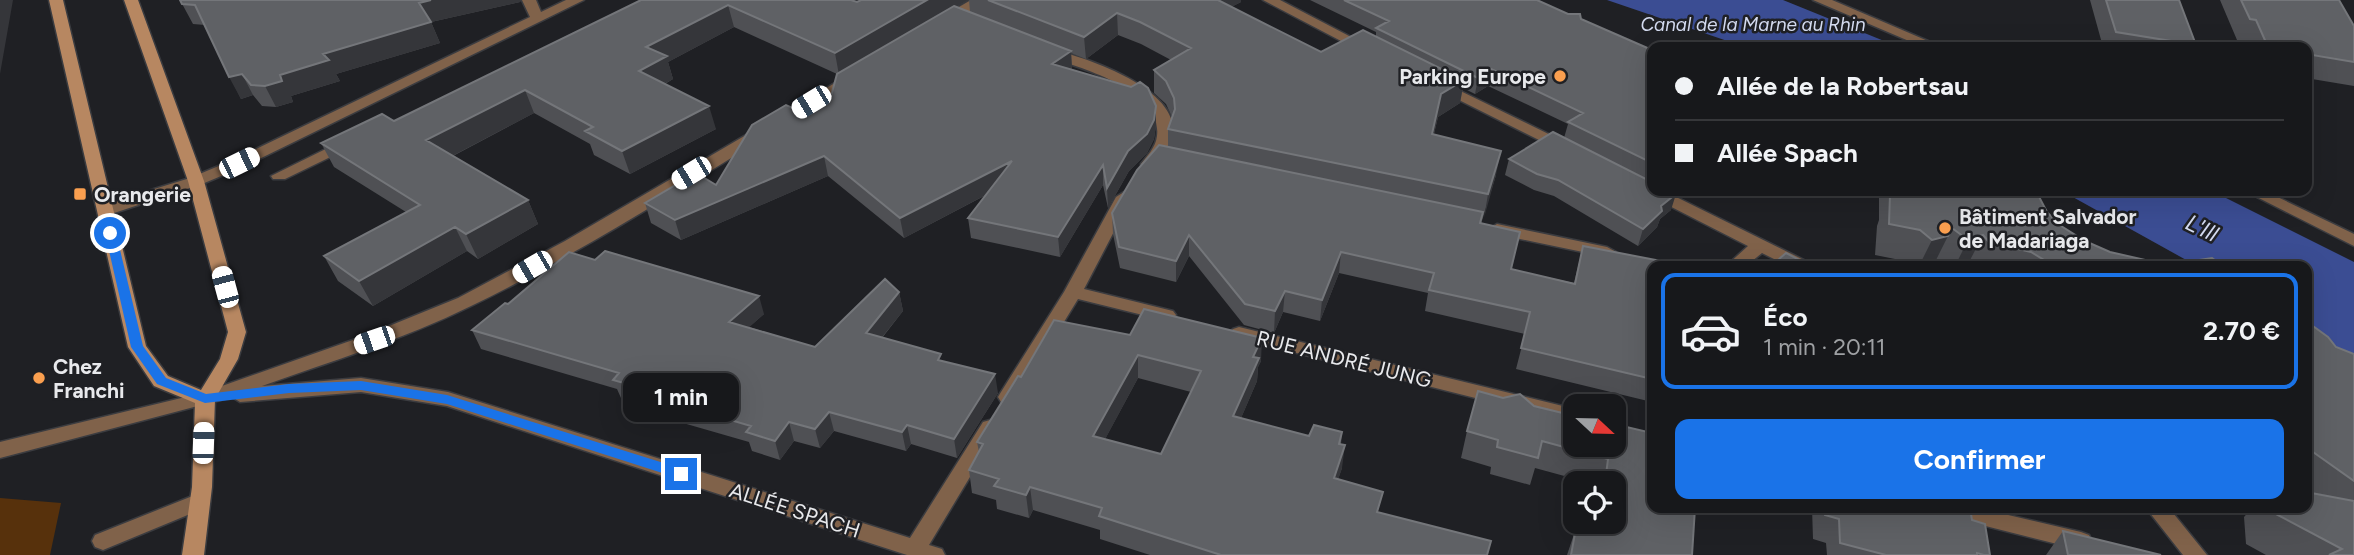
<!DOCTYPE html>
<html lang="fr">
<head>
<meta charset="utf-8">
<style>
	body { margin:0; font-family:Figtree,sans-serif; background:#242528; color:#f1f3f6; height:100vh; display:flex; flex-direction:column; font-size:26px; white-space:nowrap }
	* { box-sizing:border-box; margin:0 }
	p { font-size:23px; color:#9ea0a3 }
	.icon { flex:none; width:38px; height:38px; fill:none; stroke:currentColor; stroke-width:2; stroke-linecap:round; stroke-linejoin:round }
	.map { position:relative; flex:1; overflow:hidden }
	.details { position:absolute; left:1647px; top:261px; width:665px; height:252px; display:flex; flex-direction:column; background:#17181b; border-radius:14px; box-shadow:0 7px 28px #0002,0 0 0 2px #36373a }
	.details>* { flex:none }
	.top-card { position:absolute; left:1647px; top:42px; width:665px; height:154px; border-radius:14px; box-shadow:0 7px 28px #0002,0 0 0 2px #36373a; display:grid; align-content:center; height:154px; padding:0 28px; background:#17181b }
	.needle { width:46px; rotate:112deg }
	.tools { position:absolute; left:1563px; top:394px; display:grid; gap:14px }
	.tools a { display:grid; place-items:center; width:63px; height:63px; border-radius:14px; background:#17181b; box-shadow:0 7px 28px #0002,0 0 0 2px #36373a; font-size:35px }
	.end { position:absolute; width:32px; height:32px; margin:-16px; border:9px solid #1a73e8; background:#fff; box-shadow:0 0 0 4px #fff }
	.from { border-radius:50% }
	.bubble { position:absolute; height:49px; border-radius:14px; background:#17181b; box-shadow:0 7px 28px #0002,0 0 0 2px #36373a; font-size:23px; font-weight:700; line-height:49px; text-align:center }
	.car { position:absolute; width:21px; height:42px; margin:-21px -10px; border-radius:9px; box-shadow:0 0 5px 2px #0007; background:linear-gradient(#fff 24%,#345 0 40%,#fff 0 76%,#345 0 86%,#fff 0) }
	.top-card b { display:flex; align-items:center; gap:24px; height:66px; font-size:26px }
	.top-card b+b { border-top:2px solid #36373a }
	.top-card i { width:18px; height:18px; background:#f1f3f6 }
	ul { padding:12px 0 0; list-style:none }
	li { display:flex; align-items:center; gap:21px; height:116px; margin:0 14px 10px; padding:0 14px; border:4px solid transparent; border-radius:14px }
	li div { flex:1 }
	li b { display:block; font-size:26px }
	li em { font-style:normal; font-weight:700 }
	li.selected { border-color:#1a73e8 }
	li>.icon { width:63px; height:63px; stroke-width:1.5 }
	.cta { display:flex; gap:14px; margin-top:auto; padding:14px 28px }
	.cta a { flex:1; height:80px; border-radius:14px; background:#1a73e8; color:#fff; font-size:28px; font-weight:700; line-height:80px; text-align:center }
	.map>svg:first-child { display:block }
	.green { fill:#57310c }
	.water { fill:#3b4d93 }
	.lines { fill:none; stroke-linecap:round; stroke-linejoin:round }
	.street-casing { stroke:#3b3c40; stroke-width:3 }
	.secondary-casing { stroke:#3b3c40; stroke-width:3 }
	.street { fill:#80624a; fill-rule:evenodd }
	.secondary { fill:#b78761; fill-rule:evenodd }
	.wall { fill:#4f5054; fill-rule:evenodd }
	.shaded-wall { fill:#35363a }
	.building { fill:#5f6165; stroke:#74767a; stroke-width:2; fill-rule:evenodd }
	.route { fill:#1a73e8 }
	.poi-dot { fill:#fa9f4f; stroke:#1f2024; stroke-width:2.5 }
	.labels { text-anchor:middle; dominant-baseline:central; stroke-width:5; stroke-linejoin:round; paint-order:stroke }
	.far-water-label { font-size:19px; font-style:italic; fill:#d4dbf0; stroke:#1f2024 }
	.poi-label { font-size:21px; font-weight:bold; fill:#e8e9ec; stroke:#1f2024; text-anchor:start }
	.street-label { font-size:21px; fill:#e8e9ec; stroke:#1f2024 }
	.water-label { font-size:23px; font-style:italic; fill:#d4dbf0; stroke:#1f2024 }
</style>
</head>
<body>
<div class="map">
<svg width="2354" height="555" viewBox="0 0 2354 555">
	<rect width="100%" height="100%" fill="#1f2024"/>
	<!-- green -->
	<path class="green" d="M0 498 61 503 50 555H0Z"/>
	<!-- water -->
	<path class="water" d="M1607 0H1783L1899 47H1745Z
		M2062 191H2212L2354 262V365L2307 334 2306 266H2197Z"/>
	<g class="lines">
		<!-- street casing -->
		<g class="street-casing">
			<path id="street" d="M522 0H536L541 12 566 0H584L245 166 202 184 111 214 105 215 97 210 99 206 190 178 233 160 530 17Z
				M971 0H988L950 24H940V18Z
				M1263 0H1280L1374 49 1367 53 1362 52Z
				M1813 0H1832L1942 47H1923Z
				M1051 49C1087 58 1193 92 1170 145 1166 154 1159 166 1149 169L1141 164C1147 156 1156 147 1157 136 1163 89 1080 68 1046 56V50Z
				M852 73 857 74 859 77 857 80C730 157 605 241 471 306 404 339 332 361 262 386L361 378 448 392 910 538 983 422 990 420 997 422 1000 427 929 545 942 549 945 555H907L447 406 361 392 240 402 232 397 0 458V442L202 393 367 335 458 298 565 241Z
				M1442 82 1569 144 1572 147 1569 150H1559L1437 89 1435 86Z
				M346 139 351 141 354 144 351 147 285 179H273L271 176Z
				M1652 186V191H1664L1808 262 1811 266H1788L1762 253 1746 266H1726L1748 246 1646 194 1644 191Z
				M2245 191H2265L2354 234V246Z
				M1124 192 1132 197 1084 289 1173 311 1176 315 1173 319 1167 321 1078 299 1015 402H1001L998 397 1001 392 1064 292 1116 197Z
				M1497 224 1607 247 1616 252 1607 257 1491 233 1489 229Z
				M1239 327 1575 409V423L1233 337 1230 333 1233 329Z
				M200 493 207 495 210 501 207 507 103 550 95 547 92 541 95 535Z
				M1935 508H1978L2081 532 2089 535 2092 541 2089 547 2081 550 1946 516 1939 514Z
				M2146 508H2169L2207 555H2183Z"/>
		</g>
		<!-- secondary casing -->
		<g class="secondary-casing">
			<path id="secondary" d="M49 0H63L146 346 168 376 201 390 220 359 228 332 188 181 124 0H138L204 181 246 332 238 359 215 399 212 487 204 555H182L192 487 195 403 154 386 128 347Z"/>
		</g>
		<!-- street -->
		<use href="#street" class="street"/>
		<!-- secondary -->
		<use href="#secondary" class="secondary"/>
	</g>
	<!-- wall -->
	<path class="wall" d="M180 0H521L520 2 431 22 440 43 336 74 340 81 291 96 293 102 276 107 262 106 253 95 241 99 205 25 193 24Z
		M641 0 857 2 861 0H968L956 7 970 12 969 0H1241V2L1231 7 1321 52 1376 36V32L1310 0H1537L1652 50V191L1671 210 1660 219 1657 227 1638 246 1554 196 1534 190 1505 175 1509 159 1564 138 1568 124 1488 86 1475 94 1463 88 1460 103 1438 117 1434 134 1496 175 1481 224 1511 269 1574 283 1583 246 1652 266V402L1516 369 1525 334 1425 311 1428 293 1339 273 1320 321 1283 312 1274 333 1244 325 1189 256 1176 282 1120 268 1113 234 1112 213 1168 147V129L1172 117 1166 104 1154 93V70L1171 60 1141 44 1118 35 1086 59 1071 53 1072 69 1156 106V125L1154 139 1147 153 1129 171 1108 208 1103 185 1060 257 971 238 968 218 986 195 904 238 828 176 681 240 651 223 645 203 716 185 802 112 831 96 837 74 734 27 668 62 673 79 665 84 716 129 630 174 594 155 590 144 534 113 453 156 528 200 538 224 478 259 467 251 373 306 338 281 324 256 406 212 334 167 321 143 394 121Z
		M2090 0H2179L2196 45 2195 47H2103Z
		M2220 0H2339L2354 26V86L2306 78V47H2245L2243 41 2237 40Z
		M1670 191H1694L1685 198Z
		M1879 191H2036L2047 212 2058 224 2085 241 2110 252 2154 262 2223 266H1946L1937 259 1933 266H1911L1905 261 1875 255 1877 226 1879 220Z
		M899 292 903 311 882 338 942 361 998 393 957 458 911 444 906 451 834 431 820 448 794 441 780 460 752 451 749 442 683 423 680 415 621 398 617 389 481 349 472 330 508 304 764 314 749 327 815 347Z
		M1054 320 1261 361 1258 367 1257 381 1241 418 1309 436 1342 432 1341 444 1342 468 1338 479 1379 512 1487 555H1150L1100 539V530L1033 510 1029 518 997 509 996 500 972 493 969 470 979 452 977 442 1021 377ZM1138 378 1191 392 1161 454 1105 439Z
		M2306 321 2336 347 2354 354V555H2266L2246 544 2244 517 2252 508H2306Z
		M1534 406 1614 444 1692 555H1567L1576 528 1593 532 1594 522H1614V483H1590L1535 468 1530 485 1490 474 1491 467 1461 458 1467 431Z
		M1812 508H1946L1972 520 1990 555H1827L1826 543 1813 539Z
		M2063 531 2161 555H2046Z"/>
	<!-- shaded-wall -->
	<path class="shaded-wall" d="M0 0H13L0 74Z
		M431 0H521L520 2 431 22 440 43 336 74 340 81 291 96 293 102 276 107 265 86 280 75 323 54 419 3Z
		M927 0H968L839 75 835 53Z
		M1210 0H1241V2L1210 18Z
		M728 5 734 27 668 62 673 79 646 94 639 71 646 47Z
		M1117 13 1118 35 1086 59 1084 37Z
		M1071 51 1072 69 1052 64Z
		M1491 69 1488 86 1475 94 1478 78Z
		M242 74 253 95 241 99 229 77Z
		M1464 80 1460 103 1438 117 1428 157 1432 134 1441 94Z
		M525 90 534 113 437 164 426 140Z
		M709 106 716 129 630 174 622 151Z
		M1156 106V125L1154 139 1147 153 1129 171 1108 208 1107 188 1128 151Z
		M1501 151 1496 175 1484 218 1488 194Z
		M824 156 828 176 681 240 675 220Z
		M1012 161 1014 180 904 238 900 218Z
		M1103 165V185L1060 257 1058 237Z
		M1688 191H1694L1685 198Z
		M1676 194 1671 210 1660 219 1657 227 1638 246 1643 229 1661 206Z
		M528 200 538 224 478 259 466 234Z
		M455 227 467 251 373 306 359 281Z
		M1952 228 1933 266H1919L1932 240Z
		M1189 235V256L1176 282V261Z
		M1983 235 1967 266H1955L1968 240Z
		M1341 252 1339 273 1320 321 1322 300Z
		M1285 291 1283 312 1274 333 1275 311Z
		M899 292 903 311 870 352 866 333Z
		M759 296 764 314 735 340 729 322Z
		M1262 338 1261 361 1258 367 1257 381 1232 439 1233 416 1253 357Z
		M1138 355V378L1095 458 1093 436Z
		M995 374 998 393 957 458 954 439Z
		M829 412 834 431 820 448 815 429Z
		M789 422 794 441 780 460 775 441Z
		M907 425 911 444 906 451 902 432Z
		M1345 445 1342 468 1331 501 1334 478Z
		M1030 487 1033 510 1029 518 1026 495Z"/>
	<!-- building -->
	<path class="building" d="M180 0H431L419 3 431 22 323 54 329 60 280 75 282 81 265 86 251 85 242 74 229 77 195 5 182 4Z
		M641 0H851L857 2 861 0H927L835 53 728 5 646 47 667 56 639 71 709 106 622 151 585 131 593 127 525 90 426 140 528 200 466 234 455 227 359 281 324 256 420 205 321 143 382 114 394 121Z
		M988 0H1218L1321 52 1363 30 1464 80 1441 94 1432 134 1501 151 1488 194 1168 129 1175 109 1174 98 1166 81 1154 70 1191 48 1140 22 1117 13 1084 37Z
		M1344 0H1537L1568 14H1580L1581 19 1652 50V163L1568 122 1583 113 1491 69 1478 78 1376 28 1389 21Z
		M2106 0H2179L2196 45 2116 32Z
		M2241 0H2339L2354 26V62L2306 54V47H2268L2256 20 2250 19Z
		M954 6 1071 51 1052 64 1131 87 1140 82 1148 88 1156 106 1154 120 1147 134 1128 151 1107 188 1103 165 1058 237 968 218 1012 161 900 218 824 156 675 220 645 203 696 173 716 185 752 125 786 105 802 112 831 96 837 74Z
		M1553 132 1652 182V191H1670L1676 194 1661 206 1662 211 1643 229 1558 180 1537 174 1509 159Z
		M1159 145 1483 212 1480 223 1520 232 1511 269 1575 284 1583 246 1687 266H1652V379L1521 348 1530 312 1429 290 1434 273 1341 252 1322 300 1285 291 1275 311 1245 304 1189 235 1176 261 1119 247 1112 213 1137 170Z
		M1893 191H2036L2047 212 2058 224 2085 241 2110 252 2154 262 2179 263 2212 258 2223 266H2054L2031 252 1989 242 1983 235 1968 240 1952 228 1948 236 1932 240 1920 230 1889 224 1890 195H1893Z
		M605 251 759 296 729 322 815 347 885 279 899 292 866 333 941 354 938 360 995 374 954 439 907 425 902 432 829 412 815 429 789 422 775 441 746 432 751 426 676 404 681 399 613 380 619 373 472 330 505 303 508 304 569 252 595 260Z
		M1786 253 1811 266H1771Z
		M1144 309 1262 338 1253 357 1259 358 1233 416 1309 436 1314 425 1342 432 1339 444 1345 445 1334 478 1383 492 1377 512 1491 541 1487 555H1221L1099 516 1102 508 1030 487 1026 495 994 486 999 479 969 470 983 444 977 442 1018 376 1021 377 1054 320 1130 335ZM1138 355 1201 371 1161 454 1093 436Z
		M2306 321 2328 337 2336 347 2354 354V481L2306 447Z
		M1478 391 1503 398 1520 394 1534 406 1575 416V444H1614V424L1652 433V508H1695L1692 555H1571L1576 528 1597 534 1599 522H1614V483H1605L1608 459 1542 441 1538 458 1497 447 1498 440 1467 431Z
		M2306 492 2354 501V555H2329L2342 549 2274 513 2273 508H2306Z
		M1825 508H1946L1971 514 1972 520 1985 524 1990 555H1984L1977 553V555H1886L1840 543 1839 519 1825 515Z
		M2063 531 2161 555H2068Z"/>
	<!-- route -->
	<path class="route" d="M110 229 116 233 143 346 166 378 206 394 289 384 361 381 447 395 686 470 688 474 681 479 447 404 361 390 289 393 205 403 157 384 131 347 105 233Z"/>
	<!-- markers -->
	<g class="poi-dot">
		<circle cx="1560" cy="76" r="7"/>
		<rect x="73" y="187" width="14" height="14" rx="3.5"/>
		<circle cx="1945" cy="228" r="7"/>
		<circle cx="39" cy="378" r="7"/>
	</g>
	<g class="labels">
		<!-- far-water labels -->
		<g class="far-water-label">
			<text x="1753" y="24">Canal de la Marne au Rhin</text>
		</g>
		<!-- poi labels -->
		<g class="poi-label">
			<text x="1546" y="76" text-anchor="end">Parking Europe</text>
			<text x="94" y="194">Orangerie</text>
			<text x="1959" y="216">Bâtiment Salvador<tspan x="1959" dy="24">de Madariaga</tspan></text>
			<text x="53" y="366">Chez<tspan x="53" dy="24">Franchi</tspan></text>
		</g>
		<!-- street labels -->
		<g class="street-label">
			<text transform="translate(1344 359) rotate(14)">RUE ANDRÉ JUNG</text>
			<text transform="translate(795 510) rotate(18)">ALLÉE SPACH</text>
		</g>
		<!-- water labels -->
		<g class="water-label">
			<text transform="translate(2202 228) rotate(26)">L'Ill</text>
		</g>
	</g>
</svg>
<div class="tools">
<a><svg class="needle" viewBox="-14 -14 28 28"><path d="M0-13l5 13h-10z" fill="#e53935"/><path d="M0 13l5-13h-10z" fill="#9ea0a3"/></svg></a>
<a><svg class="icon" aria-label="locate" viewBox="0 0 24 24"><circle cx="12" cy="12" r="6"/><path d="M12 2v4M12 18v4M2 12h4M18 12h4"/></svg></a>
</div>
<i class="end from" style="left:110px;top:233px"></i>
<i class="end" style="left:681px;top:474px"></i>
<div class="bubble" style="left:623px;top:373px;width:116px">1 min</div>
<i class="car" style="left:811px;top:102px;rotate:239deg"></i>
<i class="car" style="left:239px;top:163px;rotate:64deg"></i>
<i class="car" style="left:691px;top:173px;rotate:239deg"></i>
<i class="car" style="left:532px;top:267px;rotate:240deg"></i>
<i class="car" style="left:225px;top:287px;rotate:345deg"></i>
<i class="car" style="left:374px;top:340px;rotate:251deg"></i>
<i class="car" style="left:203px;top:443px;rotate:2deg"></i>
<div class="top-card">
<b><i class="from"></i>Allée de la Robertsau</b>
<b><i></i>Allée Spach</b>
</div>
<section class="details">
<ul>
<li class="selected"><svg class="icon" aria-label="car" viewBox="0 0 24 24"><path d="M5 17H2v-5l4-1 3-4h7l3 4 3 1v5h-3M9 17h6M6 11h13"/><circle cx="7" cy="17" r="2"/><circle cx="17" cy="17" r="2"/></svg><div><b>Éco</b><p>1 min · 20:11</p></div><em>2.70 €</em></li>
</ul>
<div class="cta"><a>Confirmer</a></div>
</section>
</div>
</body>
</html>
